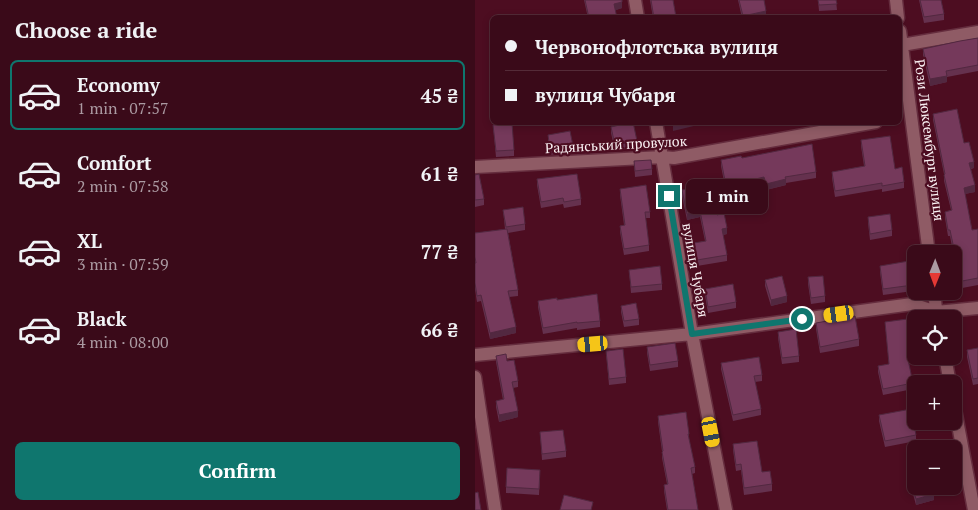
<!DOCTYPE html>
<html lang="en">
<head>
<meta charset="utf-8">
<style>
	body { margin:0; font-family:"PT Serif",serif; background:#411322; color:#f1f3f6; height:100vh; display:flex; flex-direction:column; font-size:19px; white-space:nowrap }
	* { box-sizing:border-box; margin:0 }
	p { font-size:16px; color:#ab9aa2 }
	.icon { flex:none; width:28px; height:28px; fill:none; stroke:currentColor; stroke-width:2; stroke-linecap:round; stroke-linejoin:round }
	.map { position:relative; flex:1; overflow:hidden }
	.panel { display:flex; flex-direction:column; background:#3a0a19; width:475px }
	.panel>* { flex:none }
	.hud { position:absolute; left:15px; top:15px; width:412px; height:110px; border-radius:8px; box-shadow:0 2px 8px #0003,0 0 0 1px #542b38; display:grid; align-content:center; height:110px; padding:0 15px; background:#3a0a19 }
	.needle { width:32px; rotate:181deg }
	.tools { position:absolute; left:432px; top:245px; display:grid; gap:10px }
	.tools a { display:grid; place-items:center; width:55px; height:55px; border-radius:8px; background:#3a0a19; box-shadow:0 2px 8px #0003,0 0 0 1px #542b38; font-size:25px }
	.end { position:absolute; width:22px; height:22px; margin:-11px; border:6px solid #0f766e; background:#fff; box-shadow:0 0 0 2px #fff }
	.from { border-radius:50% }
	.bubble { position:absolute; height:35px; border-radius:8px; background:#3a0a19; box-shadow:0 2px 8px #0003,0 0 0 1px #542b38; font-size:16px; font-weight:600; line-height:35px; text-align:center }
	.car { position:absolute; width:15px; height:30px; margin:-15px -8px; border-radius:6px; box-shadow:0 0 4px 1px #0007; background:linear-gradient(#f5c518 24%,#345 0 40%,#f5c518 0 76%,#345 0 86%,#f5c518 0) }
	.hud b { display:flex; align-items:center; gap:18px; height:48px; font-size:19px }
	.hud b+b { border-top:1px solid #542b38 }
	.hud i { width:12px; height:12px; background:#f1f3f6 }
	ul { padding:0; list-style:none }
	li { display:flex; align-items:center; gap:15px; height:70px; margin:0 10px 8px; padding:0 5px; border:2px solid transparent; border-radius:8px }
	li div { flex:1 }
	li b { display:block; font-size:19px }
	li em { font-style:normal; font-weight:600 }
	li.on { border-color:#0f766e }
	li>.icon { width:45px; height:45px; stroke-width:1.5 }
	h2 { padding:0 15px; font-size:22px; line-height:60px }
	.button { display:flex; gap:10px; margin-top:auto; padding:10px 15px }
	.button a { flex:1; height:58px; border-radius:8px; background:#0f766e; color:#fff; font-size:20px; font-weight:600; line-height:58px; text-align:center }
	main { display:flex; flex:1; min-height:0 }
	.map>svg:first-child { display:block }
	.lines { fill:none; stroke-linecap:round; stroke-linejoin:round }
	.minor-casing { stroke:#652d3e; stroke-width:15 }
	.minor { stroke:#8f5b65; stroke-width:12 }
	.wall { fill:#65314e }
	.shaded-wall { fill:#522840 }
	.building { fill:#75395b; stroke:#522840 }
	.route { stroke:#0f766e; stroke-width:6 }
	.labels { text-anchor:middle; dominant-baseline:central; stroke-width:4.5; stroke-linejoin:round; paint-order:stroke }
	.street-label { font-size:14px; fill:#faf1f3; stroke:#4d0d21 }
</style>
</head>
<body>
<main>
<section class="panel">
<h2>Choose a ride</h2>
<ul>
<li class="on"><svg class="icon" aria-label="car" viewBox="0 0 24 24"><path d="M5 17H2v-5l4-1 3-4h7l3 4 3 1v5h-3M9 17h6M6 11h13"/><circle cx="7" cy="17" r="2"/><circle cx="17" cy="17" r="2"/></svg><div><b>Economy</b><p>1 min · 07:57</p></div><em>45 ₴</em></li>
<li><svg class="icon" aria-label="car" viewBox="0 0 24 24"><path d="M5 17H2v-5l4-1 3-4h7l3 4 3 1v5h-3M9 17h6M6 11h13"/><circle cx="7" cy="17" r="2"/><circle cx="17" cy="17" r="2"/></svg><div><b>Comfort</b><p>2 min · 07:58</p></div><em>61 ₴</em></li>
<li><svg class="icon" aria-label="car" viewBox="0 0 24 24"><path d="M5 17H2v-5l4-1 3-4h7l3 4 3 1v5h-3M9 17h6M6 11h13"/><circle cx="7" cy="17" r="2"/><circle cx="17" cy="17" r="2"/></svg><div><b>XL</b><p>3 min · 07:59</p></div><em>77 ₴</em></li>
<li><svg class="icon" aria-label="car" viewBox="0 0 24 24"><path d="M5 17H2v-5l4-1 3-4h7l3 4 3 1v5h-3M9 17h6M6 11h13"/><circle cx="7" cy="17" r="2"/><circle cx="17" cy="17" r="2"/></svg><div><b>Black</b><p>4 min · 08:00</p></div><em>66 ₴</em></li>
</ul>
<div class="button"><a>Confirm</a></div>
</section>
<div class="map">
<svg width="503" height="510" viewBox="0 0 503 510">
	<rect width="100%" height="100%" fill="#4d0d21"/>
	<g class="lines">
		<!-- minor casing -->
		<g class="minor-casing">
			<path id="minor" d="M160 0 163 18
				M421 0 423 18
				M425 31 454 254
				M427 45 503 32
				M181 122 217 334 251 510
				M0 167 187 157 199 158 401 122
				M459 291 462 318
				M0 355 217 334 437 304 461 312 503 308
				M470 356 475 384
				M0 377 20 510
				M479 404 499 510"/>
		</g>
		<!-- minor -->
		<use href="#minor" class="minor"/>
	</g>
	<!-- wall -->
	<path class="wall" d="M109 0H147V8L140 10 142 18H113Z
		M175 0H198L201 17 178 18Z
		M263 0H289L291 17 267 18Z
		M343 0H361L362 10 344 11Z
		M444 0H466L469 14V20L449 23Z
		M503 38V71L472 77V82L455 86 448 55V49Z
		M458 114 489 143 499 168 496 169 500 192 490 194 497 230 503 229V285L482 289 479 272V263H480L475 236H473L470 218V212L476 210 469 181V174L458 120Z
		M277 122H299L278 125Z
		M316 122H339L316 125Z
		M18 125 39 150V156L21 157Z
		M136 127 162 141V147L140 151 136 133Z
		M73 135 98 146V152L75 155 73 141Z
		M386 140 420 169 429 182V188L407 192V189L360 197 357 178V172L389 166 386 146Z
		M267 158 341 172V178L311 183V185L291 190 289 183 251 192 246 166V160Z
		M159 161 177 169V175L160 177Z
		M0 175 9 199V205L0 207Z
		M62 179 106 199V205L89 208 88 204 66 208 62 185Z
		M145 189 175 212V218H170L174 245V251L149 255 145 232V226L149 225 145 195Z
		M207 190 242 215 252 234 248 235 252 255V261L222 266 219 250V243L230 241 225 217 212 220 207 196Z
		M28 210 50 224V230L33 233 43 290V296L34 297 41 333 15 339 6 301 2 302 0 289V233L30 229Z
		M393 217 417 230V236L395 240 393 223Z
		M405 266 438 285V291L408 295 405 272Z
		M154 270 187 284V290L156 293Z
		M333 277 350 296V302L336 304 333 284Z
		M290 280 312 302 296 306 290 286Z
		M230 289 261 302V308L233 313 230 295Z
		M82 300 125 321V327L102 330V328L68 334 63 307V301Z
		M146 306 164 319V325L149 327 146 312Z
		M410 322 441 328V356H444V359L433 361 438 383V389L408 395 403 372V366L414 364Z
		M341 323 384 339V346L345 353 341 329Z
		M303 332 324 356V362L307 364 303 338Z
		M172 347 203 361V367L175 371 172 353Z
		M503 348V384L498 385 492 357V350Z
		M131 351 151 377V383L134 385Z
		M21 356 32 361 43 381V387L38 388 43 417 24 422 21 407V401L28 400 21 362Z
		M246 363 287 375V381L280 382 286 409V415L258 421 246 369Z
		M404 415 441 435V441L410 447 404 421Z
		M183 416 214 434V440L220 467V473L217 474 223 510H192L189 491V485L192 484 187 458V451L183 422Z
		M65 432 91 451V457L67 460Z
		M258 444 287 472 297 484V491L269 495 266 470 261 471 258 450Z
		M65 476 64 495 31 493V487Z
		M436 481 459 500 441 505 436 487Z"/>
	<!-- shaded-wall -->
	<path class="shaded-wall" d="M147 2V8L139 11V4Z
		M291 11V17L268 18V16Z
		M472 76V82L455 86V79Z
		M207 122H223V125L198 131V125Z
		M499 162V168L494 169V163Z
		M289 177V183L251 192V186Z
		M311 179V185L291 190V184Z
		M500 185V192L489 194V188Z
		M225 211V217L212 220V214Z
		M252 228V234L247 235V229Z
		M312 296V302L296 306V300Z
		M41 327V333L15 339V333Z
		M43 411V417L24 422V415Z
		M459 494V500L441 505V499Z"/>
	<!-- building -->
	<path class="building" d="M110 0H147V2L139 4 142 18H114Z
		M176 0H198L201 17 179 18Z
		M264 0H289L291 11 268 16Z
		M343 0H361L362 4 344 5Z
		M445 0H466L469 14 449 17Z
		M503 38V65L471 71 472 76 455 79 448 49 485 41Z
		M482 109 489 143 494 142 499 162 494 163 500 185 489 188 497 230 503 229V278L482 282 479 266V263H482L475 230H473L470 212 477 210 469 175 470 174 458 114Z
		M158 122 162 141 140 145 136 127Z
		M198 122H207L198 125Z
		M37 123 39 150 21 151 18 125Z
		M95 131 98 146 75 149 73 135Z
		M415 136 420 169 427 167 429 182 407 186V183L360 191 357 172 390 166 386 140Z
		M337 144 341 172 310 177 311 179 291 184 289 177 251 186 246 160 266 156 267 158Z
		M176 160 177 169 160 171 159 161Z
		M4 174 9 199 0 200V175Z
		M102 174 106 199 89 202 88 198 66 202 62 179Z
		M234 184 242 215 249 213 252 228 247 229 252 255 222 260 219 243 231 241 225 211 212 214 207 190Z
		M171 185 175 212H170L174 245 149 249 145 226 150 225 145 189Z
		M48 207 50 224 31 227 28 210Z
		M415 214 417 230 395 234 393 217Z
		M32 229 43 290 33 291 41 327 15 333 6 295 2 296 0 283V263H1L0 257V233Z
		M434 261 438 285 408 289 405 266Z
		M185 266 187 284 156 287 154 270Z
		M307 276 312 296 296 300 290 280Z
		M348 276 350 296 336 298 333 277Z
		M258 284 261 302 233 307 230 289Z
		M122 294 125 321 102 323V322L68 328 63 301 82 298V300Z
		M161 303 164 319 149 321 146 306Z
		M380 316 384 339 345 347 341 323Z
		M440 318 441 328V354L432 355 438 383 408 389 403 366 414 364 410 322Z
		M321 329 324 356 307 358 303 332Z
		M200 343 203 361 175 365 172 347Z
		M503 348V378L498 379 492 350Z
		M148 349 151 377 134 379 131 351Z
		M31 354 32 361 39 360 43 381 37 382 43 411 24 415 21 401 29 399 21 356Z
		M284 357 287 375 279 376 286 409 258 415 246 363Z
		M436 409 441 435 410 441 404 415Z
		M211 412 214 434H213L220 467 216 468 223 510H193L189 485 193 484 187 452 188 451 183 416Z
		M88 430 91 451 67 454 65 432Z
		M282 441 287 472 295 471 297 484 269 488 266 464 261 465 258 444Z
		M32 468 65 470 64 489 31 487Z
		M441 480V486H457L459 494 441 499 436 481Z
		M3 492 6 510H0V493Z
		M89 495 118 502 116 510H85Z"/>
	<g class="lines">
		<!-- route -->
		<path class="route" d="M194 196 217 334 327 319"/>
	</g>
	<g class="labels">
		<!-- street labels -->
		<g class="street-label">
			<text transform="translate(455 140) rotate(83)">Рози Люксембург вулиця</text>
			<text transform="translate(141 144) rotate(-3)">Радянський провулок</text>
			<text transform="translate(221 270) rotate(80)">вулиця Чубаря</text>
		</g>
	</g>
</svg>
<div class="tools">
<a><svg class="needle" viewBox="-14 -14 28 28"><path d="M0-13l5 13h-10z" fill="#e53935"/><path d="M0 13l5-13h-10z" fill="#ab9aa2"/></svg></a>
<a><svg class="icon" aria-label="locate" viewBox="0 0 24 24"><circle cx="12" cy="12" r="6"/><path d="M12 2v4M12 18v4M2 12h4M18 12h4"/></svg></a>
<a>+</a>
<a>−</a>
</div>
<i class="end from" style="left:327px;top:319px"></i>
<i class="end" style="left:194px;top:196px"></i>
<div class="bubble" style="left:211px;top:179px;width:82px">1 min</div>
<i class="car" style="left:364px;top:314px;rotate:262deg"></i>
<i class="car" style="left:118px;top:344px;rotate:265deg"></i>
<i class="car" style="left:236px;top:432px;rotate:169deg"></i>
<div class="hud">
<b><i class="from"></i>Червонофлотська вулиця</b>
<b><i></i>вулиця Чубаря</b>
</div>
</div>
</main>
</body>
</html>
